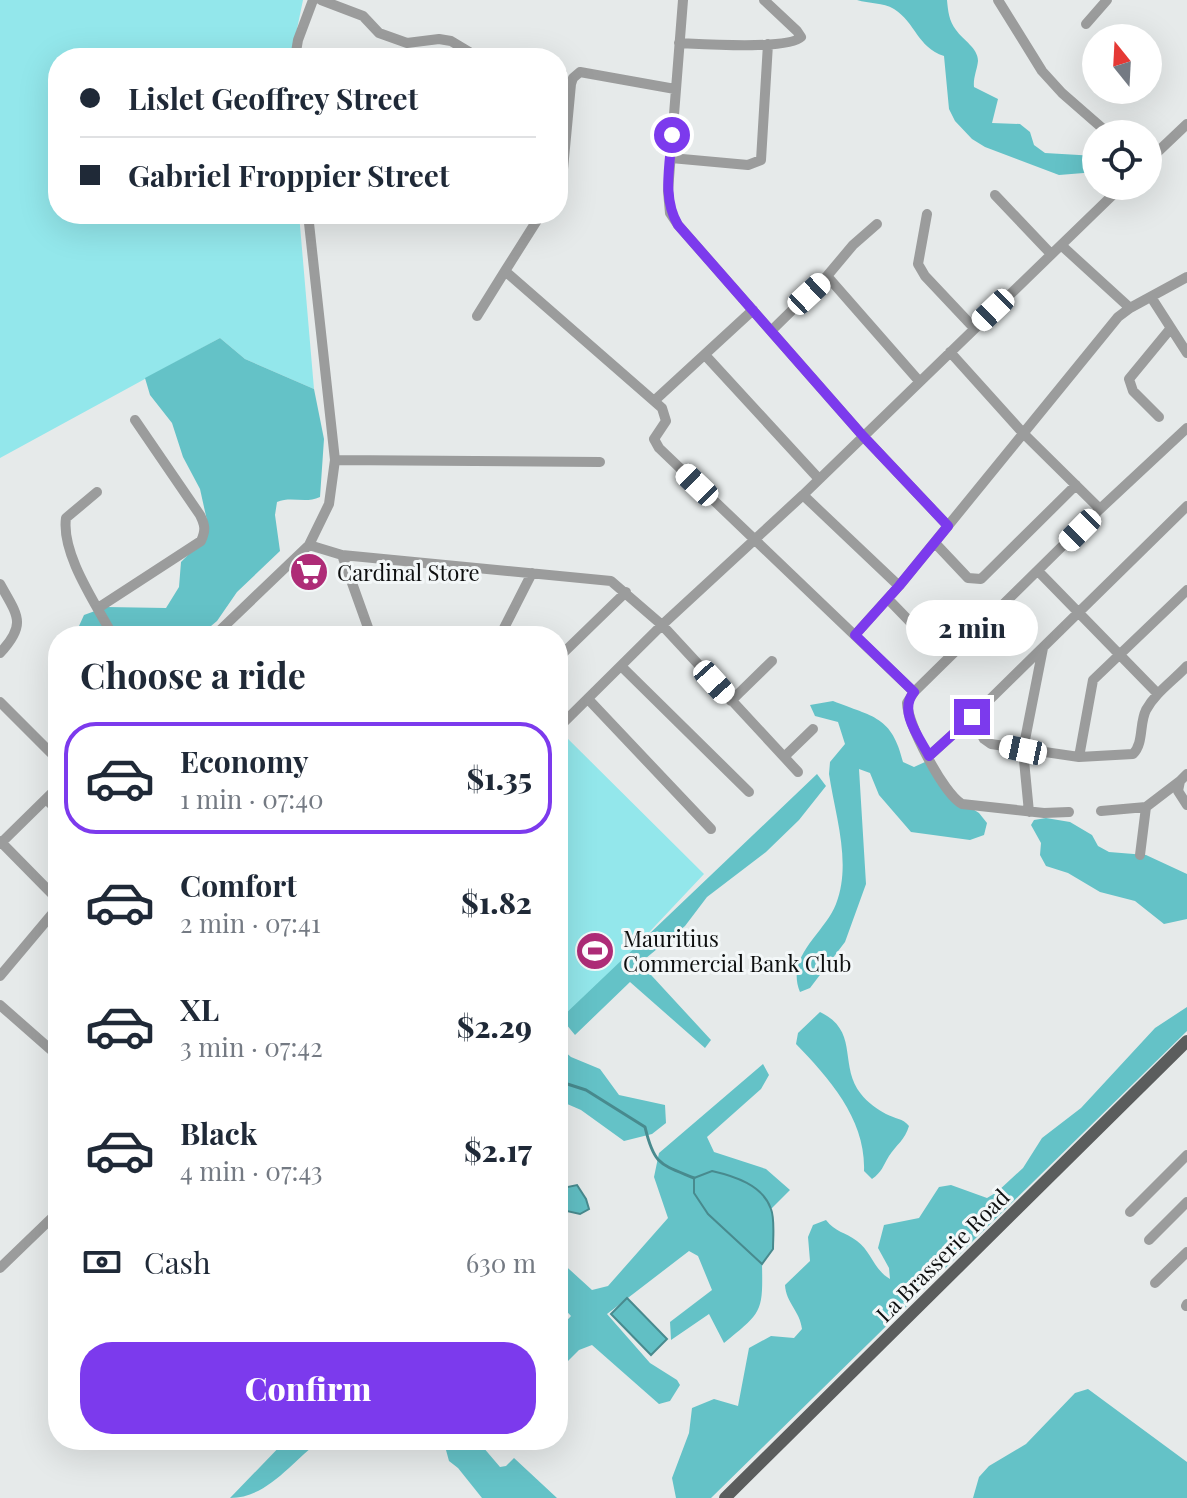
<!DOCTYPE html>
<html lang="en">
<head>
<meta charset="utf-8">
<style>
	body { margin:0; font-family:"Playfair Display",serif; background:#f6f6f7; color:#1f2937; height:100vh; display:flex; flex-direction:column; font-size:30px; white-space:nowrap }
	* { box-sizing:border-box; margin:0 }
	p { font-size:26px; color:#747a83 }
	.icon { flex:none; width:44px; height:44px; fill:none; stroke:currentColor; stroke-width:2; stroke-linecap:round; stroke-linejoin:round }
	.map { position:relative; flex:1; overflow:hidden }
	.panel { position:absolute; left:48px; top:626px; width:520px; height:824px; display:flex; flex-direction:column; background:#fff; border-radius:32px; box-shadow:0 8px 32px #0002 }
	.panel>* { flex:none }
	.top-card { position:absolute; left:48px; top:48px; width:520px; height:176px; border-radius:32px; box-shadow:0 8px 32px #0002; display:grid; align-content:center; height:176px; padding:0 32px; background:#fff }
	.needle { width:52px; rotate:342deg }
	.fabs { position:absolute; left:1082px; top:24px; display:grid; gap:16px }
	.fabs a { display:grid; place-items:center; width:80px; height:80px; border-radius:50%; background:#fff; box-shadow:0 8px 32px #0002; font-size:40px }
	.end { position:absolute; width:36px; height:36px; margin:-18px; border:10px solid #7c3aed; background:#fff; box-shadow:0 0 0 4px #fff }
	.from { border-radius:50% }
	.bubble { position:absolute; height:56px; border-radius:28px; background:#fff; box-shadow:0 8px 32px #0002; font-size:26px; font-weight:800; line-height:56px; text-align:center }
	.car { position:absolute; width:24px; height:48px; margin:-24px -12px; border-radius:10px; box-shadow:0 0 6px 2px #0007; background:linear-gradient(#fff 24%,#345 0 40%,#fff 0 76%,#345 0 86%,#fff 0) }
	.top-card b { display:flex; align-items:center; gap:28px; height:76px; font-size:30px }
	.top-card b+b { border-top:2px solid #e0e1e3 }
	.top-card i { width:20px; height:20px; background:#1f2937 }
	ul { padding:0; list-style:none }
	li { display:flex; align-items:center; gap:24px; height:112px; margin:0 16px 12px; padding:0 16px; border:4px solid transparent; border-radius:32px }
	li div { flex:1 }
	li b { display:block; font-size:30px }
	li em { font-style:normal; font-weight:800 }
	li.active { border-color:#7c3aed }
	li>.icon { width:72px; height:72px; stroke-width:1.5 }
	h2 { padding:0 32px; font-size:36px; line-height:96px }
	.pay { display:flex; align-items:center; gap:20px; height:88px; padding:0 32px; font-size:30px }
	.pay p { margin-inline-start:auto }
	.action { display:flex; gap:16px; margin-top:auto; padding:16px 32px }
	.action a { flex:1; height:92px; border-radius:32px; background:#7c3aed; color:#fff; font-size:32px; font-weight:800; line-height:92px; text-align:center }
	.map>svg:first-child { display:block }
	.green { fill:#93e7eb }
	.forest { fill:#64c2c7 }
	.water { fill:#61bfc4; stroke:#488a8e; stroke-width:2 }
	.lines { fill:none; stroke-linecap:round; stroke-linejoin:round }
	.stream { stroke:#488a8e; stroke-width:3 }
	.minor { stroke:#9b9c9c; stroke-width:10 }
	.major { stroke:#5b5d5d; stroke-width:12 }
	.route { stroke:#7c3aed; stroke-width:10 }
	.labels { text-anchor:middle; dominant-baseline:central; stroke-width:6; stroke-linejoin:round; paint-order:stroke }
	.poi-label { font-size:22px; fill:#0e0f0f; stroke:#f3f7f8; text-anchor:start }
	.street-label { font-size:22px; fill:#0e0f0f; stroke:#f3f7f8 }
</style>
</head>
<body>
<div class="map">
<svg width="1187" height="1498" viewBox="0 0 1187 1498">
	<rect width="100%" height="100%" fill="#e6eaea"/>
	<!-- green -->
	<path class="green" d="M0 0H303L291 58H58V214H299L314 389 245 359 220 338 0 458Z
		M558 729 704 874 558 1029Z"/>
	<!-- forest -->
	<path class="forest" d="M857 0H947C948 11 949 21 956 30 963 40 978 48 978 61 977 70 973 78 974 87L998 99 992 123 1020 124 1030 132 1034 145 1045 153 1096 156V172L1059 175 985 147 972 139 955 121 949 109 944 56C917 47 916 23 894 9 883 2 869 4 857 0Z
		M220 338 245 359 314 389 324 439 320 497C305 504 292 496 277 502L275 515 280 551 237 592 217 621 199 636H82L79 626 84 615 106 607 166 608 179 587 181 562 206 537 208 525 200 489 183 457 172 423 150 395 145 378Z
		M833 701C873 717 892 716 903 762L914 767 925 762 957 799 979 813 987 823 984 835 970 840 911 832 879 795 870 773 859 769 866 884 845 942 810 988 800 992C785 956 825 933 836 904 852 863 835 815 829 774L830 762 845 744 838 722 815 716 810 705Z
		M817 774 826 786 799 820 766 852 707 897 685 926 640 963 711 1040 705 1048 630 982 575 1035 561 1018Z
		M1046 818 1070 822 1092 835 1098 846 1109 852 1146 855 1187 874V919L1164 924 1135 901 1100 892 1068 873 1046 866 1040 855 1041 843 1031 825 1034 820Z
		M1187 1007V1031L711 1498H676L672 1478 689 1433 692 1408 714 1399 738 1406 749 1348 771 1336 794 1338 802 1329C800 1311 786 1303 785 1285L810 1261 808 1237 813 1225 826 1220C835 1232 845 1232 857 1241 871 1251 874 1270 890 1279L889 1268 878 1248 884 1225 919 1218 939 1187 951 1185 987 1198 997 1192 1023 1168 1042 1138 1081 1108 1155 1028Z
		M820 1012C860 1031 838 1065 861 1094 867 1102 878 1110 886 1114 895 1119 903 1118 909 1126 905 1140 896 1145 889 1156 883 1166 882 1172 872 1179L864 1171C866 1120 830 1079 796 1044L798 1033Z
		M558 1046 571 1057 600 1069 619 1095 665 1105 666 1123 652 1134 624 1141 581 1110 558 1100Z
		M763 1064 769 1075 761 1089 707 1137 714 1152 766 1169 790 1190 771 1209 758 1191 712 1171 694 1178V1193L762 1264C763 1313 762 1312 724 1343L709 1314 671 1340 670 1322 712 1290 698 1256 689 1251 607 1314 650 1363 677 1380 680 1385 670 1401 659 1404 592 1345 579 1350 558 1371V1330L571 1316 558 1302V1259L592 1290 608 1286 668 1218 654 1177 659 1153Z
		M1088 1389 1187 1462V1498H973L979 1477 989 1466 1026 1444 1075 1393Z
		M286 1440H321C292 1461 268 1498 230 1498Z
		M438 1440H477L500 1467 506 1466 514 1458 557 1498H482L458 1468 449 1461 446 1450Z"/>
	<!-- water -->
	<path class="water" d="M712 1171C734 1176 763 1185 771 1209 775 1219 773 1237 773 1249L762 1264 708 1214 694 1193V1178Z
		M577 1185 586 1199 589 1209 580 1214 567 1211 558 1220V1189Z
		M627 1298 667 1339 651 1355 611 1314Z"/>
	<g class="lines">
		<!-- stream -->
		<path class="stream" d="M558 1081 586 1090 645 1127C654 1165 660 1164 694 1178"/>
		<!-- minor -->
		<path class="minor" d="M321 0 363 16 379 33 407 43 439 39 451 41 471 53 493 58
			M683 0 668 191 670 213 678 225 863 436 948 526
			M998 0 1042 71 1062 93 1109 134
			M1086 24 1107 0
			M679 43C702 44 788 50 801 37L797 31 764 0
			M295 58 298 40 313 0
			M558 72 562 73
			M671 158 748 165 761 160 768 44
			M1148 161 1187 124
			M558 185 563 169 571 84 573 78 580 72 675 89
			M995 195 1051 254
			M420 214 465 215
			M541 214 505 271 662 408 666 421 654 439 659 448 914 692
			M927 214 918 264 925 276 974 328
			M1061 245 1130 308
			M827 276 919 381
			M1151 297 1187 353
			M477 316 505 271
			M772 330 827 276 853 245 877 224
			M950 352 1023 433 1100 509
			M705 355 819 479
			M654 401 753 310
			M1159 417 1133 391 1129 379 1171 328
			M335 460 600 462
			M97 492 66 518C61 554 96 604 113 636
			M803 495 899 586
			M935 543 968 578 981 579 1076 485
			M309 545 342 555 611 581 662 625 798 772
			M342 555 371 636
			M1038 571 1157 693
			M0 584C18 616 27 624 0 653
			M888 599 919 631
			M98 608 201 541C206 530 205 525 200 515L135 420
			M855 635 899 586 1118 317 1130 308 1187 277
			M214 636 309 545 329 504 335 460 308 214
			M500 636 532 573
			M558 658 626 592
			M621 666 749 792
			M588 699 711 829
			M731 701 772 661
			M0 702 58 760
			M972 717 984 739 991 744 1079 757 1133 754C1144 743 1139 724 1146 710 1156 692 1173 681 1187 666
			M558 728 662 625 803 495 1122 186
			M929 756 972 717 1187 506
			M784 757 813 729
			M1079 757 1093 680 1187 590
			M1187 774 1180 781 1178 791 1187 805
			M46 799 58 811
			M1101 811 1146 807
			M1029 812 1023 750 1043 648
			M1069 812 1044 813 962 804C943 793 908 725 907 703L914 692 1100 509 1187 428
			M0 841 58 900
			M0 844 58 787
			M1140 855 1146 807 1180 781
			M0 976 58 907
			M0 1005 58 1056
			M1130 1212 1187 1155
			M1149 1240 1187 1202
			M0 1268 58 1212
			M1155 1283 1187 1252
			M1186 1306 1187 1304"/>
		<!-- major -->
		<path class="major" d="M725 1498 1187 1041"/>
	</g>
	<g class="lines">
		<!-- route -->
		<path class="route" d="M672 135C670 165 662 198 678 225L863 436 948 526 899 586 855 635 914 692C898 711 919 737 929 756L972 717"/>
	</g>
	<!-- icons -->
	<defs>
		<g id="supermarket-disc" transform="scale(2)"><circle r="9.5" fill="#ae2c77" stroke="#f3f7f8"/><path d="M-6-5.5h2.5l.6 2H6L4.5 2H-2.5L-4.4-4H-6ZM-1.5 3.2a1.3 1.3 0 1 0 .1 0ZM3 3.2a1.3 1.3 0 1 0 .1 0Z" fill="#fff"/></g>
		<g id="stadium-disc" transform="scale(2)"><circle r="9.5" fill="#ae2c77" stroke="#f3f7f8"/><path d="M0-5a6.5 5 0 1 0 0 10a6.5 5 0 1 0 0-10ZM-3.5-1.8h7v3.6h-7Z" fill="#fff"/></g>
	</defs>
	<g fill-rule="evenodd">
		<use href="#supermarket-disc" x="309" y="572"/>
		<use href="#stadium-disc" x="595" y="951"/>
	</g>
	<g class="labels">
		<!-- poi labels -->
		<g class="poi-label">
			<text x="337" y="572">Cardinal Store</text>
			<text x="623" y="938">Mauritius<tspan x="623" dy="25">Commercial Bank Club</tspan></text>
		</g>
		<!-- street labels -->
		<g class="street-label">
			<text transform="translate(942 1255) rotate(-45)">La Brasserie Road</text>
		</g>
	</g>
</svg>
<div class="fabs">
<a><svg class="needle" viewBox="-14 -14 28 28"><path d="M0-13l5 13h-10z" fill="#e53935"/><path d="M0 13l5-13h-10z" fill="#747a83"/></svg></a>
<a><svg class="icon" aria-label="locate" viewBox="0 0 24 24"><circle cx="12" cy="12" r="6"/><path d="M12 2v4M12 18v4M2 12h4M18 12h4"/></svg></a>
</div>
<i class="end from" style="left:672px;top:135px"></i>
<i class="end" style="left:972px;top:717px"></i>
<div class="bubble" style="left:906px;top:600px;width:132px">2 min</div>
<i class="car" style="left:809px;top:294px;rotate:47deg"></i>
<i class="car" style="left:993px;top:310px;rotate:226deg"></i>
<i class="car" style="left:697px;top:485px;rotate:314deg"></i>
<i class="car" style="left:1080px;top:530px;rotate:225deg"></i>
<i class="car" style="left:714px;top:682px;rotate:138deg"></i>
<i class="car" style="left:1023px;top:750px;rotate:282deg"></i>
<div class="top-card">
<b><i class="from"></i>Lislet Geoffrey Street</b>
<b><i></i>Gabriel Froppier Street</b>
</div>
<section class="panel">
<h2>Choose a ride</h2>
<ul>
<li class="active"><svg class="icon" aria-label="car" viewBox="0 0 24 24"><path d="M5 17H2v-5l4-1 3-4h7l3 4 3 1v5h-3M9 17h6M6 11h13"/><circle cx="7" cy="17" r="2"/><circle cx="17" cy="17" r="2"/></svg><div><b>Economy</b><p>1 min · 07:40</p></div><em>$1.35</em></li>
<li><svg class="icon" aria-label="car" viewBox="0 0 24 24"><path d="M5 17H2v-5l4-1 3-4h7l3 4 3 1v5h-3M9 17h6M6 11h13"/><circle cx="7" cy="17" r="2"/><circle cx="17" cy="17" r="2"/></svg><div><b>Comfort</b><p>2 min · 07:41</p></div><em>$1.82</em></li>
<li><svg class="icon" aria-label="car" viewBox="0 0 24 24"><path d="M5 17H2v-5l4-1 3-4h7l3 4 3 1v5h-3M9 17h6M6 11h13"/><circle cx="7" cy="17" r="2"/><circle cx="17" cy="17" r="2"/></svg><div><b>XL</b><p>3 min · 07:42</p></div><em>$2.29</em></li>
<li><svg class="icon" aria-label="car" viewBox="0 0 24 24"><path d="M5 17H2v-5l4-1 3-4h7l3 4 3 1v5h-3M9 17h6M6 11h13"/><circle cx="7" cy="17" r="2"/><circle cx="17" cy="17" r="2"/></svg><div><b>Black</b><p>4 min · 07:43</p></div><em>$2.17</em></li>
</ul>
<div class="pay"><svg class="icon" aria-label="cash" viewBox="0 0 24 24"><path d="M3 7h18v10H3z"/><circle cx="12" cy="12" r="2"/></svg>Cash<p>630 m</p></div>
<div class="action"><a>Confirm</a></div>
</section>
</div>
</body>
</html>
